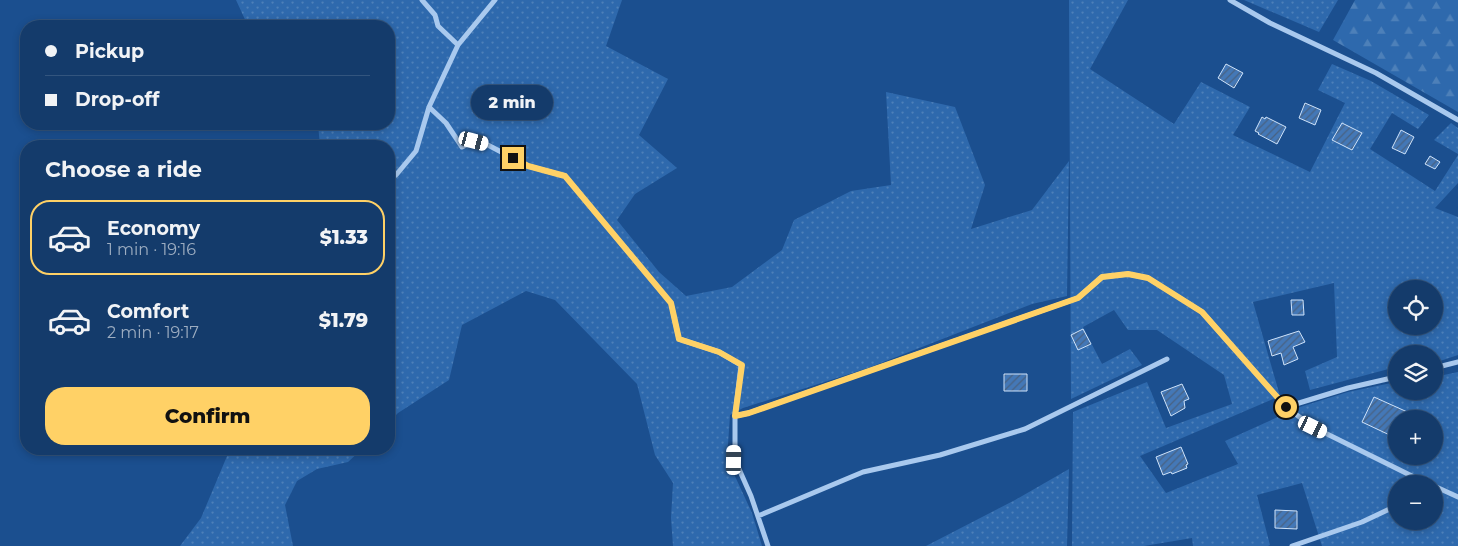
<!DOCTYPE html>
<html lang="en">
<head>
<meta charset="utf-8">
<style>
	body { margin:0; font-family:Montserrat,sans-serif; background:#1d4271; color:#f1f3f6; height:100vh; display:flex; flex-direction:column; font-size:19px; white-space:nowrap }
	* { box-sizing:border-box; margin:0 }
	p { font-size:16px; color:#9dadc1 }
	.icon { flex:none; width:28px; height:28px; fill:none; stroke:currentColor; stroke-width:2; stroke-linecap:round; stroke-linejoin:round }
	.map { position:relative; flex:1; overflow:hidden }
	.panel { position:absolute; left:20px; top:140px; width:375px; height:315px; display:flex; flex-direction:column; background:#143b6b; border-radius:20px; box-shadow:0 2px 8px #0003,0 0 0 1px #33557e }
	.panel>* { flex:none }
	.hud { position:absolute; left:20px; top:20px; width:375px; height:110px; border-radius:20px; box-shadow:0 2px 8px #0003,0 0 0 1px #33557e; display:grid; align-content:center; height:110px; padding:0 25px; background:#143b6b }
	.controls { position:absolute; left:1388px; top:280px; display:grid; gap:10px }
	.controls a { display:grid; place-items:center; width:55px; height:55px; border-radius:50%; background:#143b6b; box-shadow:0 2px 8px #0003,0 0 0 1px #33557e; font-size:25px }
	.end { position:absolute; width:22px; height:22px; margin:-11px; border:6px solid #ffd166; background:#111; box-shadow:0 0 0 2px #111 }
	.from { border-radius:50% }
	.bubble { position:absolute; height:35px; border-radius:18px; background:#143b6b; box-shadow:0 2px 8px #0003,0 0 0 1px #33557e; font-size:16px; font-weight:800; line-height:35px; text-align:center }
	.car { position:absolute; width:15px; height:30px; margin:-15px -8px; border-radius:6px; box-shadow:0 0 4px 1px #0007; background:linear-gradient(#fff 24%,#345 0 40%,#fff 0 76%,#345 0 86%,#fff 0) }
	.hud b { display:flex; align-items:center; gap:18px; height:48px; font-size:19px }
	.hud b+b { border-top:1px solid #33557e }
	.hud i { width:12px; height:12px; background:#f1f3f6 }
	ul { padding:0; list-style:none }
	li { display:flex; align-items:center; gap:15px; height:75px; margin:0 10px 8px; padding:0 15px; border:2px solid transparent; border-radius:20px }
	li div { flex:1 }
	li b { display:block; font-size:19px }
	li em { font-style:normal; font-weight:800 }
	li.current { border-color:#ffd166 }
	li>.icon { width:45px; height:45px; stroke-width:1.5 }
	h2 { padding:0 25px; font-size:22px; line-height:60px }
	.button { display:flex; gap:10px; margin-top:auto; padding:10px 25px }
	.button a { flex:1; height:58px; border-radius:20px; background:#ffd166; color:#111; font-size:20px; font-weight:800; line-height:58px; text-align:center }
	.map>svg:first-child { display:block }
	.grass { fill:url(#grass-dots); fill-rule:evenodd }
	.forest { fill:url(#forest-firs) }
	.building { fill:url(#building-hatch); stroke:#cfe3fa }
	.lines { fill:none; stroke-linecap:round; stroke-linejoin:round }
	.minor { stroke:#a9c9ee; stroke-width:5 }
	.route { stroke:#ffd166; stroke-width:6 }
</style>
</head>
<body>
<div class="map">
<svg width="1458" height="546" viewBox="0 0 1458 546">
	<defs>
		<pattern id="grass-dots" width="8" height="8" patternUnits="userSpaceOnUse" patternTransform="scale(1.25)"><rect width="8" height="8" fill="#2e69ad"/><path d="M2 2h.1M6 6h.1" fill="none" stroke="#4d80b9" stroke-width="1.8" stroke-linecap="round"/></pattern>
		<pattern id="forest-firs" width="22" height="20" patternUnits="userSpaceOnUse" patternTransform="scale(1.25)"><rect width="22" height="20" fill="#2e69ad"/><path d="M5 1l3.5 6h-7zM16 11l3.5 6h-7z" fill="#4d80b9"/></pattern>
		<pattern id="building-hatch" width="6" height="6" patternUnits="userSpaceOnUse" patternTransform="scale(1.25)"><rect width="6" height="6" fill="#4478b7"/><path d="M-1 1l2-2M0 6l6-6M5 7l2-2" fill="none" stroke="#486282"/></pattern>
	</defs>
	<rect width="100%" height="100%" fill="#1b4f8f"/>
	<!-- grass -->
	<path class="grass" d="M236 0H622L606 46 668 79 639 135 677 168 635 194 617 220 659 272 686 296 732 287 782 250 794 220 851 191 891 185 886 92 955 107 985 185 971 229 1032 210 1069 161 1067 296 1032 304 868 368 743 408 730 415 727 459 752 513 762 546H673L671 518 673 483 655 455 637 384 555 300 526 291 462 325 449 380 398 413 389 422V146H320L318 124H389V26H248Z
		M1069 0H1128L1090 69 1174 124 1201 82 1250 107 1233 135 1310 172 1345 103 1318 90 1332 64 1371 81 1429 115 1418 129 1392 113 1370 149 1435 191 1458 155V183L1435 208 1458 217V355L1434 363V354H1396V367L1310 390 1305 371 1337 357 1334 283 1253 302 1280 396 1140 456 1166 493 1238 464 1225 441 1300 407 1348 392 1396 382V391H1434V377L1458 372V546H1322L1302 483 1257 495 1270 545 1268 546H1193L1192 538 1144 546H1072L1073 412 1147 382 1166 428 1232 404 1224 375 1157 330H1128L1114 310 1083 327 1102 364 1130 349 1142 365 1071 399ZM1396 289H1434V326H1396ZM1396 419H1434V456H1396ZM1396 484H1434V521H1396Z
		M1244 0H1338L1319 32Z
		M1451 123 1458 128V154L1434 140Z
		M230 449H362L348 462 317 469 297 481 285 505 293 546H180L201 518Z
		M1069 469 1067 546H926L1015 500Z"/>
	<!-- forest -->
	<path class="forest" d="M1355 0H1458V112L1333 40Z"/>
	<!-- building -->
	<path class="building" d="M1226 64 1243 73 1234 88 1218 78Z
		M1305 103 1321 110 1315 125 1299 118Z
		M1262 117 1265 119 1266 117 1286 127 1277 144 1258 134 1259 133 1255 131Z
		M1342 123 1362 133 1352 150 1332 140Z
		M1401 130 1414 137 1405 154 1392 148Z
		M1430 156 1440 162 1435 169 1425 164Z
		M1291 300H1303L1304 315H1292Z
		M1083 329 1091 344 1078 350 1071 335Z
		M1299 331 1305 342 1293 347 1298 359 1284 365 1281 353 1272 356 1268 341Z
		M1004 374H1027V391H1004Z
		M1182 384 1189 399 1184 401 1185 408 1171 416 1161 392Z
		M1374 397 1423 419H1396V438L1362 422Z
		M1181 447 1188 464 1186 465 1187 468 1172 474 1171 472 1163 475 1156 457Z
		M1275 510 1297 511V529L1275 528Z"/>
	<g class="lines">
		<!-- minor -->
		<path class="minor" d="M1230 0 1270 23 1376 73 1458 120
			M458 45 495 0
			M429 107 446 123 462 147 474 141 486 144 528 166 565 176 671 303 679 339 719 352 741 365 735 416V460L751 496 768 546
			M396 175 416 151 429 107 458 45 438 26 435 15 422 0
			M1434 368 1458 362
			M1286 407 1348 388 1396 377
			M735 416 749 413 1078 298 1102 277 1128 274 1148 278 1202 312 1286 407 1313 427 1428 484
			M1434 486 1458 497
			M758 516 863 472 940 455 1025 429 1167 359
			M1292 546 1362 522 1396 506"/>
	</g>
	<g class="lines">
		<!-- route -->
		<path class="route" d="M513 158 528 166 565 176 671 303 679 339 719 352 742 365 735 416 749 413 1078 298 1102 277 1128 274 1148 278 1202 312 1286 407"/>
	</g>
</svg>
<div class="controls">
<a><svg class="icon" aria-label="locate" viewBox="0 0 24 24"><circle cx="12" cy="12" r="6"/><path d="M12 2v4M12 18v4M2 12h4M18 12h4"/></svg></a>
<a><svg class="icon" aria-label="layers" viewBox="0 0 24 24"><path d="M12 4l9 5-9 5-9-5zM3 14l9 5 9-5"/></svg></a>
<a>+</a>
<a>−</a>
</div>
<i class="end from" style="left:1286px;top:407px"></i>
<i class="end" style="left:513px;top:158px"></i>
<div class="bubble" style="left:471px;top:85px;width:82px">2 min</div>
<i class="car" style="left:474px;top:141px;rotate:105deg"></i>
<i class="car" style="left:1313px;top:427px;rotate:116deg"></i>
<i class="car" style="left:734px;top:460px;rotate:1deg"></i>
<div class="hud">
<b><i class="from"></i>Pickup</b>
<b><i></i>Drop-off</b>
</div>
<section class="panel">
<h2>Choose a ride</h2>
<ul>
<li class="current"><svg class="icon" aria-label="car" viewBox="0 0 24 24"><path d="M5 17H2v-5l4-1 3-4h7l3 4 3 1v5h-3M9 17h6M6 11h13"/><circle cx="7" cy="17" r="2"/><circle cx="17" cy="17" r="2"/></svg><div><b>Economy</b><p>1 min · 19:16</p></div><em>$1.33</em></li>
<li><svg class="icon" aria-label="car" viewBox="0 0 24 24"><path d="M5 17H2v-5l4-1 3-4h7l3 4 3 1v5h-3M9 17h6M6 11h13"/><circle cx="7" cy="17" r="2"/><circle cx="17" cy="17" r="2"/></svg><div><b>Comfort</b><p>2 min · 19:17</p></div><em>$1.79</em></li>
</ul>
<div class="button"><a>Confirm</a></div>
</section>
</div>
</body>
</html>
